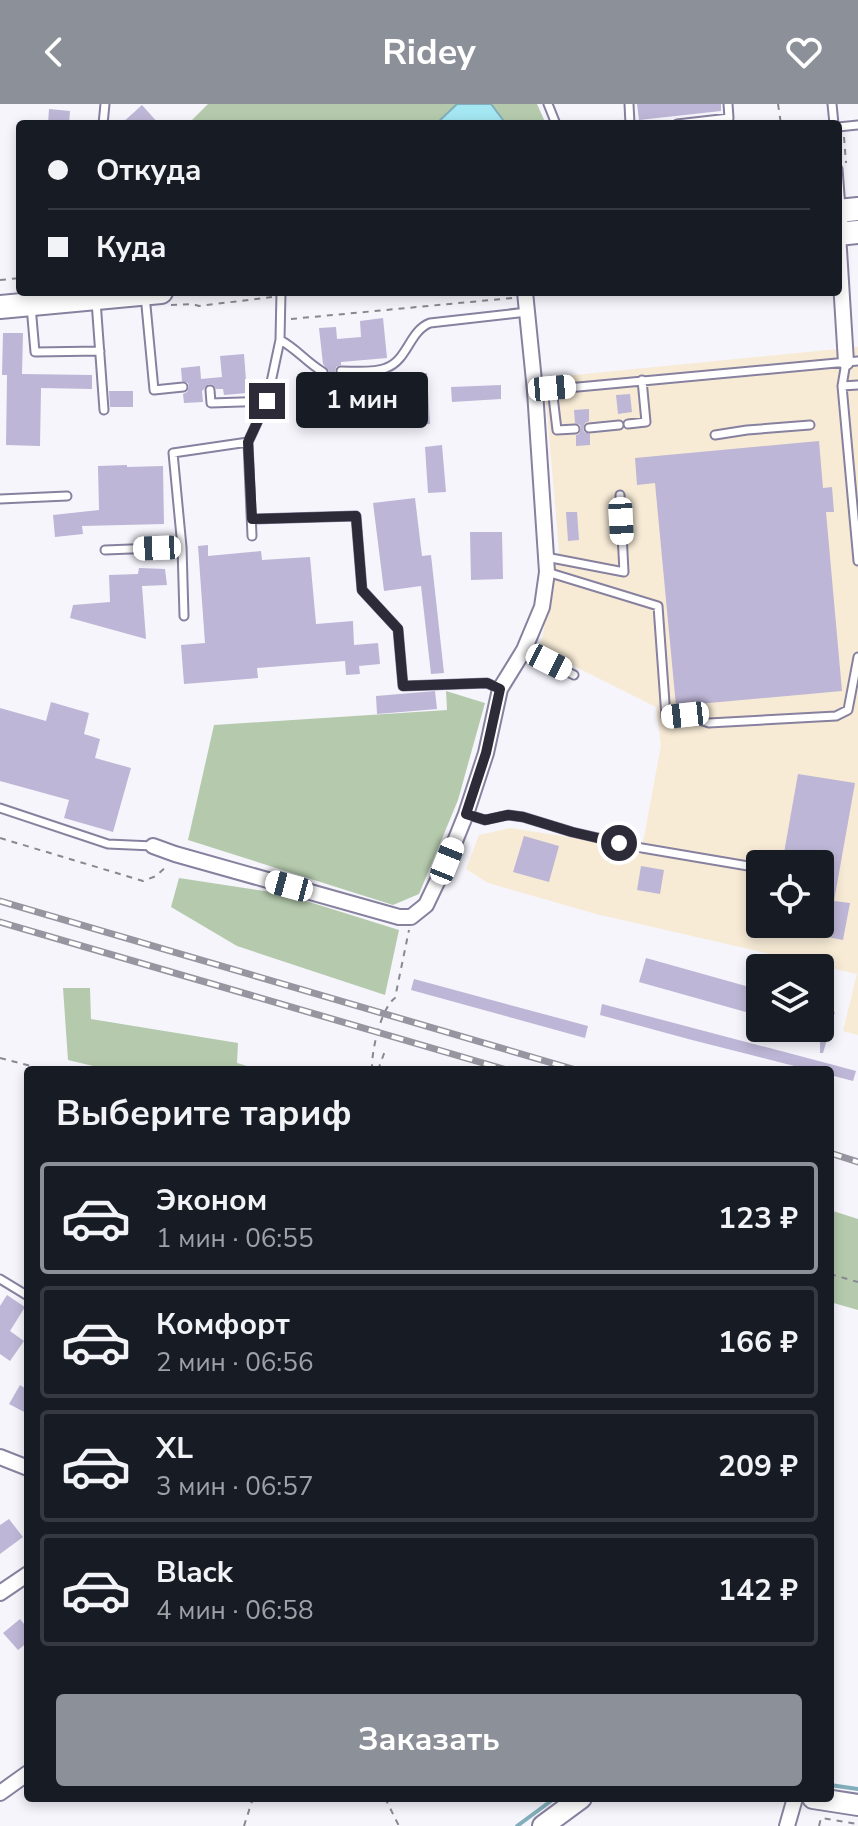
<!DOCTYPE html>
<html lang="ru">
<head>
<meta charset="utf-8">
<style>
	body { margin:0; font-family:"Nunito Sans",sans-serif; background:#20242c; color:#f1f3f6; height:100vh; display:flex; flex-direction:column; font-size:30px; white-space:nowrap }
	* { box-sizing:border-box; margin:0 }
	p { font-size:26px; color:#9ea1a6 }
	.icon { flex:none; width:44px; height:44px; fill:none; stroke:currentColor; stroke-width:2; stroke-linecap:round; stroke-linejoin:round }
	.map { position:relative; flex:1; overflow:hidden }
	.panel { position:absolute; left:24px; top:962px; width:810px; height:736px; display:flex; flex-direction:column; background:#171b24; border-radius:8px; box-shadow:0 4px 12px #0003 }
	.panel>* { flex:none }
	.hud { position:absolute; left:16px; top:16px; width:826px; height:176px; border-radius:8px; box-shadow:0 4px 12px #0003; display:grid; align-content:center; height:176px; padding:0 32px; background:#171b24 }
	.buttons { position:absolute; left:746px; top:746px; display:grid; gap:16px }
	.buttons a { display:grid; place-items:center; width:88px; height:88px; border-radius:8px; background:#171b24; box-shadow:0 4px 12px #0003; font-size:40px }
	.end { position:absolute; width:36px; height:36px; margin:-18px; border:10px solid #2e2b38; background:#fff; box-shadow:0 0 0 4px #fff }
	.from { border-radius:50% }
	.bubble { position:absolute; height:56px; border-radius:8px; background:#171b24; box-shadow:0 4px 12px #0003; font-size:26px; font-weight:700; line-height:56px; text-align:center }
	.car { position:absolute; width:24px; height:48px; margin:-24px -12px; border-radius:10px; box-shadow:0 0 6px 2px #0007; background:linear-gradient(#fff 24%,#345 0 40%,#fff 0 76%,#345 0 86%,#fff 0) }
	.hud b { display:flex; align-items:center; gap:28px; height:76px; font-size:30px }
	.hud b+b { border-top:2px solid #363941 }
	.hud i { width:20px; height:20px; background:#f1f3f6 }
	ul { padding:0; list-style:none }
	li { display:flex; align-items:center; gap:24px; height:112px; margin:0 16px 12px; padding:0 16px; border:4px solid #363941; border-radius:8px }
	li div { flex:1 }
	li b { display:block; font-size:30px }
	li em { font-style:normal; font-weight:700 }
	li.active { border-color:#8c9099 }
	li>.icon { width:72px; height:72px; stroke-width:1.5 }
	h2 { padding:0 32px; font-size:36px; line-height:96px }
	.button { display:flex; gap:16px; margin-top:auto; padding:16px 32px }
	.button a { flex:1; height:92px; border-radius:8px; background:#8c9099; color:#fff; font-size:32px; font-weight:700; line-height:92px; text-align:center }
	header { display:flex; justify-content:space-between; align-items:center; height:104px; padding:0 32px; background:#8c9099; color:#fff; font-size:36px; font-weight:700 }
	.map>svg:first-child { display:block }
	.commercial { fill:#f7ebd6; fill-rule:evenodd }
	.green { fill:#b5caad }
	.water { fill:#a4e6f1; stroke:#81aeba; stroke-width:2 }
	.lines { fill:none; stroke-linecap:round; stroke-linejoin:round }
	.stream { stroke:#81aeba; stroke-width:4 }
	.building { fill:#bdb6d6 }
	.lane-casing { stroke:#87819f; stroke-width:11 }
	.street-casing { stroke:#87819f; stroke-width:18 }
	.secondary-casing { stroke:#87819f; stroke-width:24 }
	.primary-casing { stroke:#87819f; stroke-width:26 }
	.path { stroke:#898791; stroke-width:2; stroke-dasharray:6 6; stroke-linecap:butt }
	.lane { stroke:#fff; stroke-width:7 }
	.street { stroke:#fff; stroke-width:14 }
	.secondary { stroke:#fff; stroke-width:20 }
	.primary { stroke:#fff; stroke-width:22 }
	.rail-casing { stroke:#97959f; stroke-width:7 }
	.rail { stroke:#fff; stroke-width:4; stroke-dasharray:12; stroke-linecap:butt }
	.route { stroke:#2e2b38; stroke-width:10 }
</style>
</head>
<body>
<header><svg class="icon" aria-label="back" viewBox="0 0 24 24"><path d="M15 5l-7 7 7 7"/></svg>Ridey<svg class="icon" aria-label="heart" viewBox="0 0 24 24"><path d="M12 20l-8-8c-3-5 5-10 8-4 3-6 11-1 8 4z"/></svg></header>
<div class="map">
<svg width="858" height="1722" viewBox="0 0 858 1722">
	<rect width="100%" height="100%" fill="#f6f5fc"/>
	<!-- commercial -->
	<path class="commercial" d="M858 243V931L843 927 857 870 596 810 488 779 466 765 479 731 510 724 642 744 661 641 656 603 540 545 559 446 544 274ZM760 760H820V820H760Z"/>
	<!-- green -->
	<path class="green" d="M208 0H457L436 20H188Z
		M491 0H537L546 20H506Z
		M446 587 485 599 458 696 419 790 393 801 188 736 214 621 447 606Z
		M179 774 284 790 399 826 385 891 237 842 171 803Z
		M90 884 91 915 238 939 237 959 260 966H94L93 962 68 956 63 884Z
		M830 1106 858 1115V1206L830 1198Z"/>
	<!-- water -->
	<path class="water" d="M457 0H491L506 20H436Z"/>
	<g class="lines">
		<!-- stream -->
		<path class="stream" d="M830 1681 858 1685
			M517 1722 555 1694"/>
	</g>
	<!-- building -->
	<path class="building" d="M637 0H721V7L639 16Z
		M142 1 159 20H121Z
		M49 5 70 7 69 20H48Z
		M383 214 387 254 341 258V261L336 263 335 268 337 272 342 275 324 276 329 267 323 260 319 224 336 223 337 235 361 233 360 217Z
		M3 229H23L22 270 92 271V285L41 284 40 342 6 341 7 271H2Z
		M244 250 247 289 224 291 223 285H216L213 281 209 280 202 287 203 298 184 299 183 290 187 288 189 283 188 279 182 277 181 264 200 262 201 275 222 273 220 252Z
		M415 269H427L430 320 418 321Z
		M501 281V295L452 298 451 283Z
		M109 287H133V303H110Z
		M630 290 632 308 618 310 616 291Z
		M589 305V317L585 319 583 324 584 328 590 330V341L576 342V331L579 330 581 325 580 321 575 319 574 306Z
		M819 337 823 384 832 383 834 408H826L842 587 676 602 655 379 637 381 635 354Z
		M442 341 446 388 428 389 425 343Z
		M127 361V363L163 362 164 420 82 422 83 430 55 433 53 411 99 406 98 362Z
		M415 394 422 452 431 451 444 569 431 570 421 482 384 487 373 399Z
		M566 408H577L579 436 568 437Z
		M470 428H502L503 475 471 476Z
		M208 441V452L261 447 262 456 310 453 316 520 353 517 354 541 378 539 380 560 359 562 360 570 346 571 345 557 257 564 258 574 184 580 181 541 205 539 198 442Z
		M139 464 165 465 167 481 142 482 146 535 70 514 73 501 110 498 109 471 138 470Z
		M435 587 437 605 377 610 376 592Z
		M51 598 89 609 84 630 100 635 95 654 131 664 113 728 64 714 69 696 0 677V604L46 617Z
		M798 670 855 679 834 797 850 799 843 836 786 825V820H820V760H782Z
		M524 732 559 742 549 778 513 768Z
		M641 762 664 766 660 790 637 786Z
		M646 854 760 886V912L639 878Z
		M414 875 588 922 585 934 411 886Z
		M602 900 830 960 856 967 853 977 830 971V966H810L692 936 600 911Z
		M820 903 835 908 823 949H820Z
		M7 1191 25 1203 10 1227 24 1237 10 1257 0 1250V1202Z
		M20 1281 28 1286V1310L9 1300Z
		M9 1415 23 1433 0 1450V1421Z
		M20 1515 28 1525V1538L18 1546 3 1529Z"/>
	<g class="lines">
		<!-- lane casing -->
		<g class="lane-casing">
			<path id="lane" d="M548 0 556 20
				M629 0 630 20
				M832 0 834 20
				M103 20 105 0
				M677 20 729 14 728 0
				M838 23 858 21
				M838 65 841 104
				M145 191 154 286 183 283
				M96 197 104 306
				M31 202 35 248 100 247
				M280 236C296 244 307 259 323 268
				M846 258 842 282 858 457
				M341 267C355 267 374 269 386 264 408 256 409 227 430 219L527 208
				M842 282 858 281
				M552 284 557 326 575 325
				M210 286 211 299 267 297
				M535 287 858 257
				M628 320 646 318 642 276
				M589 324 619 321
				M715 331 747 326 810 321
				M0 395 67 392
				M252 415 356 412 362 486 398 525 403 582 487 579 500 585
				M252 432 248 338 267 297 280 236 281 188
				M105 446 182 443
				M546 453 624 468 620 391
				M547 468 658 502 666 613 685 611 709 619 836 612 848 606 858 553
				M184 512 182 443 173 349 248 338
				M524 546 574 571
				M0 704 108 740 153 742
				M466 710 485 716 508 711 523 713 572 728 642 744 754 763
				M0 1175 28 1192"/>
		</g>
		<!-- street casing -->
		<g class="street-casing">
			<path id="street" d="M842 106 838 130 846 258
				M153 742 175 750 399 813H411L426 801 447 757 466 710 486 649 500 585 524 546 542 503 547 468 535 287 525 188
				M0 1353 28 1364
				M0 1489 28 1470
				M0 1689 28 1669
				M787 1722 795 1694"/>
		</g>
		<!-- secondary casing -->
		<g class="secondary-casing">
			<path id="secondary" d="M813 1694 858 1701
				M543 1722 581 1694"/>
		</g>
		<!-- primary casing -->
		<g class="primary-casing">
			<path id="primary" d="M838 107 858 105
				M838 130 858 128
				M0 203 161 188"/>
		</g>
		<!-- path -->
		<path class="path" d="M778 0 781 20
			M844 33 846 59
			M0 176 20 174
			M290 191 299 188
			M171 201 192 200 199 202 272 193
			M291 215 512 194
			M0 734 143 777 156 772 167 762
			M0 954 47 966
			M372 966C371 948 381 904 395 894L409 826
			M378 966 386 944
			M830 1170 858 1178
			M385 1694 399 1722
			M244 1722 253 1694
			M819 1722 821 1714 858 1720"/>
		<!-- lane -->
		<use href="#lane" class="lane"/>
		<!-- street -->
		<use href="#street" class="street"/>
		<!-- secondary -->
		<use href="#secondary" class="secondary"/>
		<!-- primary -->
		<use href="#primary" class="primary"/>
		<!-- rail casing -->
		<g class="rail-casing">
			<path id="rail" d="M0 797 576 966
				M0 818 507 966
				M830 1049 858 1058"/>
		</g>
		<!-- rail -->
		<use href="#rail" class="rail"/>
	</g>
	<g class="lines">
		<!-- route -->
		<path class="route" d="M267 297 248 338 252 415 356 412 362 486 398 525 403 582 487 579 500 585 486 649 466 710 485 716 508 711 523 713 572 728 619 739"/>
	</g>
</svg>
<div class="buttons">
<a><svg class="icon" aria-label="locate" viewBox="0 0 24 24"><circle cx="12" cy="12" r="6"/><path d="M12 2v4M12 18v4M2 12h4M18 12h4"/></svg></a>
<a><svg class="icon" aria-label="layers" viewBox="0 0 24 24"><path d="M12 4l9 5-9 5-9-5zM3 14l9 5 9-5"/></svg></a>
</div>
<i class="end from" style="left:619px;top:739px"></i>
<i class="end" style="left:267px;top:297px"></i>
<div class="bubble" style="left:296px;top:268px;width:132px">1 мин</div>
<i class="car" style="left:552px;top:284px;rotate:85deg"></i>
<i class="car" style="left:621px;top:417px;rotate:177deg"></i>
<i class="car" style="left:157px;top:444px;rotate:268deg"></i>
<i class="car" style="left:549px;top:558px;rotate:117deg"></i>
<i class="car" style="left:685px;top:611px;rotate:264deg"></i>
<i class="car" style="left:447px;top:757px;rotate:22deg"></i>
<i class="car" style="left:289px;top:782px;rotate:285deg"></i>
<div class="hud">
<b><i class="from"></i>Откуда</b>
<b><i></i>Куда</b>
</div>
<section class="panel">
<h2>Выберите тариф</h2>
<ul>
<li class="active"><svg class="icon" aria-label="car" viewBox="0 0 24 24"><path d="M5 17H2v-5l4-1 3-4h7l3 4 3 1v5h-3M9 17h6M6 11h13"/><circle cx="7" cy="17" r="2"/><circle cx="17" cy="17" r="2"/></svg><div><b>Эконом</b><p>1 мин · 06:55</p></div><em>123 ₽</em></li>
<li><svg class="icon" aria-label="car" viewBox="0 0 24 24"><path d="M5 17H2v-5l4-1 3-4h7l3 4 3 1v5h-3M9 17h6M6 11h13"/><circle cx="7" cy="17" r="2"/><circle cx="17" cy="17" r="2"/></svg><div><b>Комфорт</b><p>2 мин · 06:56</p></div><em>166 ₽</em></li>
<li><svg class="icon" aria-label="car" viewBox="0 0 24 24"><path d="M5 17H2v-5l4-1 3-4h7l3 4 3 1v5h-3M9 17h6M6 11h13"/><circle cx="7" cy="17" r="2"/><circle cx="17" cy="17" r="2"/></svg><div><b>XL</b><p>3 мин · 06:57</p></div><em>209 ₽</em></li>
<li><svg class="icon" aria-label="car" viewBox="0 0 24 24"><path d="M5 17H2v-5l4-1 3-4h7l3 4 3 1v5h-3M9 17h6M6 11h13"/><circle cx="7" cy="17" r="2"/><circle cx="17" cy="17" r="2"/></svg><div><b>Black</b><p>4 мин · 06:58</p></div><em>142 ₽</em></li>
</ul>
<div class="button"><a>Заказать</a></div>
</section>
</div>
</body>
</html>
